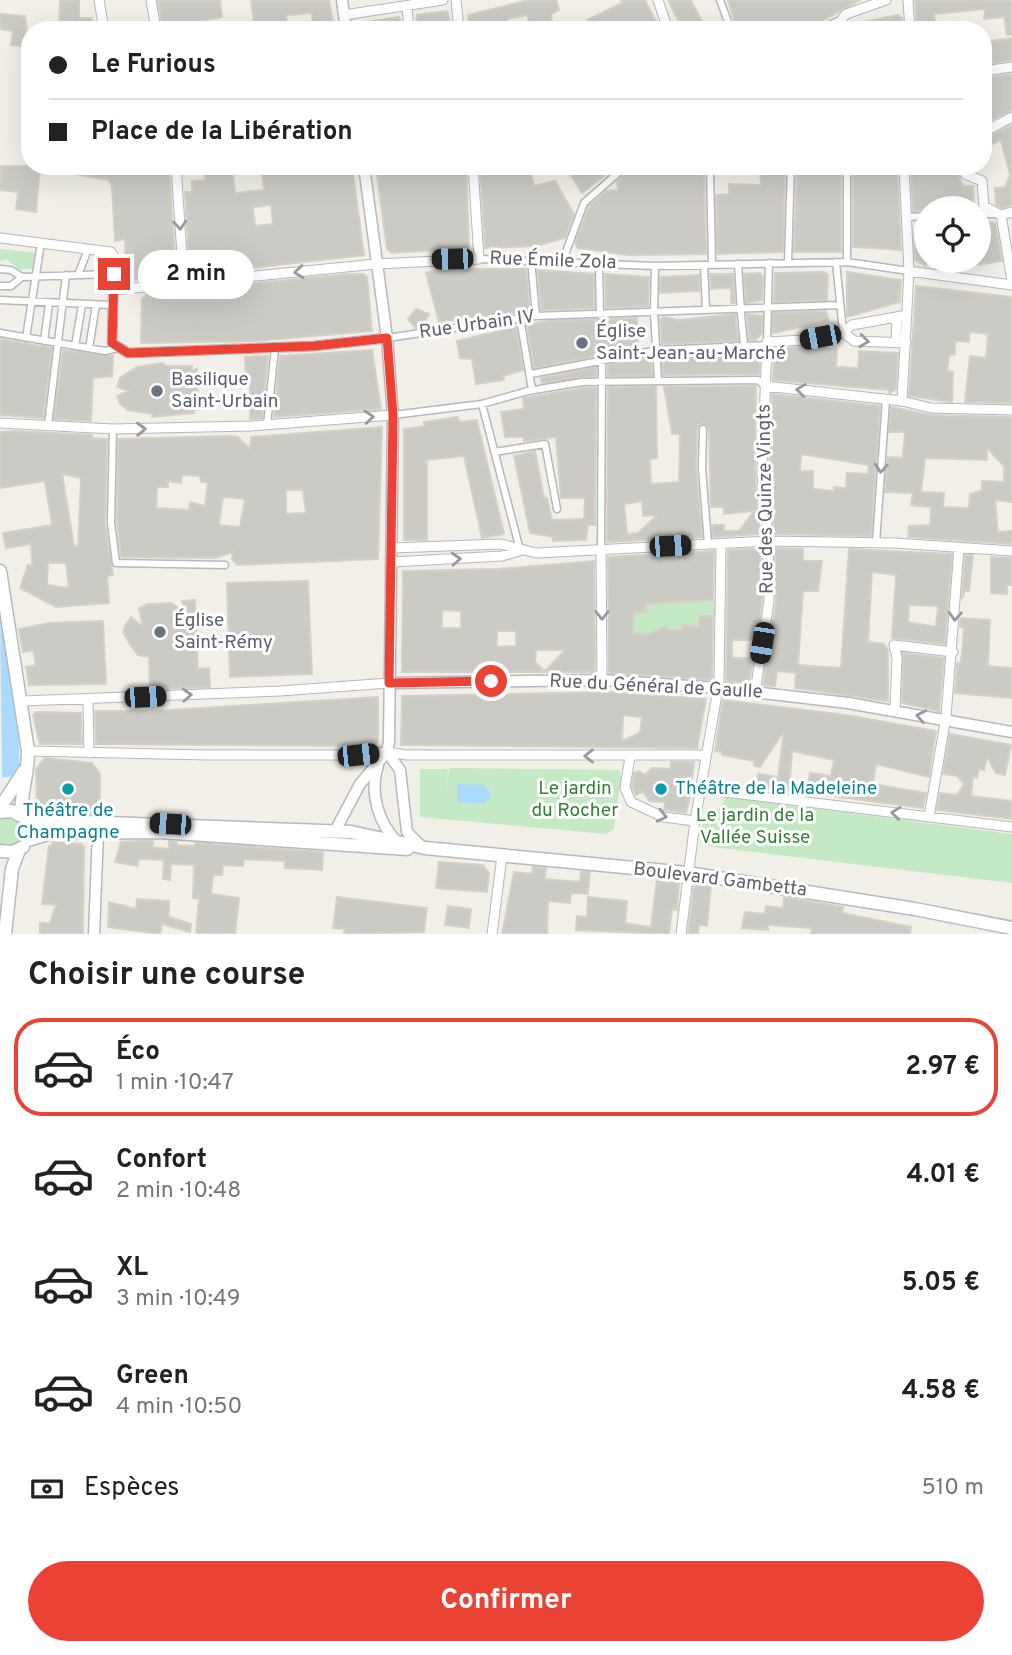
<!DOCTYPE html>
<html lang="fr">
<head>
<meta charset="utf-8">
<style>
	body { margin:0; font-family:Overpass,sans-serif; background:#f6f6f6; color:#222; height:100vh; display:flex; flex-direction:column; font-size:26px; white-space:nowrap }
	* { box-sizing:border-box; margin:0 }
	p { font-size:23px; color:#767676 }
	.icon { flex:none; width:38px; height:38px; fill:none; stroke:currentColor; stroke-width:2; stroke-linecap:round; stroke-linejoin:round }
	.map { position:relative; height:934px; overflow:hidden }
	.drawer { display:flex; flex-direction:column; background:#fff; flex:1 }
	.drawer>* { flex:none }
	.banner { position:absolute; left:21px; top:21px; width:971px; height:154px; border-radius:28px; box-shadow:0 7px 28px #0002; display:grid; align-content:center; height:154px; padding:0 28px; background:#fff }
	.buttons { position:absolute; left:914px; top:196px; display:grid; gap:14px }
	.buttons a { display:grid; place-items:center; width:77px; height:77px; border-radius:50%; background:#fff; box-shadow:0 7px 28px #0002; font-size:35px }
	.end { position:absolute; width:32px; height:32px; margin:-16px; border:9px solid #ea4335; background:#fff; box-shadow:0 0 0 4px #fff }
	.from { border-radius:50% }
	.bubble { position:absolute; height:49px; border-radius:24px; background:#fff; box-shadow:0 7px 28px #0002; font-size:23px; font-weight:700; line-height:49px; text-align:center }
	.car { position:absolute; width:21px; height:42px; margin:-21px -10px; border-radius:9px; box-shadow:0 0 5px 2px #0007; background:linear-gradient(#222 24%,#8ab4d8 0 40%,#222 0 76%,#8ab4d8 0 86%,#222 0) }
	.banner b { display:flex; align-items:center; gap:24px; height:66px; font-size:26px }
	.banner b+b { border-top:2px solid #e0e0e0 }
	.banner i { width:18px; height:18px; background:#222 }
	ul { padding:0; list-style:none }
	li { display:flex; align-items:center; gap:21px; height:98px; margin:0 14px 10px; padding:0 14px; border:4px solid transparent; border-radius:28px }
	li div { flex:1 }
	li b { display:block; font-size:26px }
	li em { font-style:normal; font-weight:700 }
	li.active { border-color:#ea4335 }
	li>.icon { width:63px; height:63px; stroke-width:1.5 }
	h2 { padding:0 28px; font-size:32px; line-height:84px }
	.pay { display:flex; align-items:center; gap:18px; height:77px; padding:0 28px; font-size:26px }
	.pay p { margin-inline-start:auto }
	.cta { display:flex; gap:14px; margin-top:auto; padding:14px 28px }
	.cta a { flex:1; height:80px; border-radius:42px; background:#ea4335; color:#fff; font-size:28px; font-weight:700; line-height:80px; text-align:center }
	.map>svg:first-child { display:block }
	.green { fill:#c5e8c5 }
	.water { fill:#aadaff }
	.building { fill:#cccac5; stroke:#d6d1c6; stroke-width:2; fill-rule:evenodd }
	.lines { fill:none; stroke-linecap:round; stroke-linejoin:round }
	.pedestrian-casing { stroke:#b5b8bc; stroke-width:9 }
	.minor-casing { stroke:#b5b8bc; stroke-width:11 }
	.tertiary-casing { stroke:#b5b8bc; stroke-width:13 }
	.secondary-casing { stroke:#b6babf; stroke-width:15 }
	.pedestrian { stroke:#fff; stroke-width:6 }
	.minor { stroke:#fff; stroke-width:9 }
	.tertiary { stroke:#fff; stroke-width:10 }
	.secondary { stroke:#fff; stroke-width:12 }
	.oneway { stroke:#979a9d }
	.route { stroke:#ea4335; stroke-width:9 }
	.worship-dot { fill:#6b7280; stroke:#fff; stroke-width:2.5 }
	.culture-dot { fill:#0f9aa8; stroke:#fff; stroke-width:2.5 }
	.labels { text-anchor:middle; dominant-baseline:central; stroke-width:6; stroke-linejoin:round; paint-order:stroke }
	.street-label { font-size:19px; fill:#5f6368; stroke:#fff }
	.worship-label { font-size:19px; fill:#5b616d; stroke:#fff; text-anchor:start }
	.park-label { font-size:19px; fill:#348238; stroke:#fff }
	.culture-label { font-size:19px; fill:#0d838f; stroke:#fff; text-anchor:start }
</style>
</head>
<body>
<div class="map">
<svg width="1012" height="934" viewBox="0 0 1012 934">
	<rect width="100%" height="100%" fill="#f1efe8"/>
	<!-- green -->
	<path class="green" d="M0 249 36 253 34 268 20 270 6 259 0 261Z
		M718 600V616H699V629L683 625V630L667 627 660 632 659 628V633L648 634 650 637 633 633 634 613 646 612V604Z
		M449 768 619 770 621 777 614 829 606 834 420 817V769H448L447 791Z
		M726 797 1012 834V883L704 846 700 842 703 817 720 808Z
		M6 817 18 821 23 833 16 845 0 844V820Z"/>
	<!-- water -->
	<path class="water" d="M0 616 17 711 20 770 12 777H2Z
		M457 784 483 785 490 791V799L483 804 457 802Z"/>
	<!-- building -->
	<path class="building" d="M60 0H79V18H92L91 30H59Z
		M158 0H220L222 17 194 22V27L184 30H163Z
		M251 0H329L334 28 313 30 312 13 286 15 287 30H255Z
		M529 0H556L559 10 551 14 553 30H529L528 15 507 19V30H466V25L469 28 468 15Z
		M621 0H645L660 30H592L587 20 622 3Z
		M668 0H691L706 30H683Z
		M728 0H860L805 30H737Z
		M915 0H1012V34L1007 35 1004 17 984 19 985 9 934 14 936 30H917Z
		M447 11 452 30H416L417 15Z
		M1 14 25 16 29 47 11 45 13 31 0 29Z
		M898 15 902 18 903 30H849L848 25Z
		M399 17 402 30H354L353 24Z
		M1012 38V60L993 63 990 41Z
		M1012 74V110L984 124V78Z
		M1012 125V205L1002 208 996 205 995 188 1005 187 1010 175 1001 140 984 148V139Z
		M1 166H40L36 212 16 209 18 192 0 190Z
		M54 166H169L176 276 126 281 125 239 115 241 112 186 108 180 53 170Z
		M204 166H232L235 193 264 190 261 166H352L364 255 190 275 185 192H192V181L205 180ZM271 205 273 224 255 226 253 207Z
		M393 166H466L469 248 392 253 387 249 376 168Z
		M480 166H529L534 186 555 181 574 214 565 238 536 246 485 248Z
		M565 166H617L582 193Z
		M632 166H704L706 254 628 255 578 248 575 243 589 206 607 191 618 190 617 182Z
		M760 166H785L783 252 717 254 716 195 729 194V184L761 185Z
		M797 166H841V252H794Z
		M853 166H897L901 250 853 247Z
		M911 166H954L963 186H973L974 202 913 211Z
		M978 220 995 223 1002 261 978 265Z
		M926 222V266L915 260 914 234Z
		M443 269H526L530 311 439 322 426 273Z
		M538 270 594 274V308L541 310Z
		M824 272 828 275 827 300 774 302 775 273Z
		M847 272 901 280 900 302 847 317Z
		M760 273 763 277 762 300 746 303 744 274Z
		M348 274H364L367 277 372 331 253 341 141 343 142 299 147 294Z
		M605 274 649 277 648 306 606 308Z
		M710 274H733L735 303H731V288L711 289Z
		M699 275V291L660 293V277Z
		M916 286 1012 297V403L965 402 970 356 986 358 988 334 970 332 969 342 955 341V354L949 356 947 371 953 372 952 402 909 396Z
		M416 309 429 314 423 325 415 328 408 319Z
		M826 311 829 321 773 333V313Z
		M735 314 738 341 662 344 660 319 664 317 678 320Z
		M747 314 762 316V333L756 340H749Z
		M637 318 638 348 534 368 527 325 547 321Z
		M516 327 523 370 503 376 504 380 476 384 472 359 460 358 457 341Z
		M0 339 52 348 43 418 0 415Z
		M795 347 837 349 836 367 858 368 859 351 898 353 896 389 890 393 888 390 773 380 774 349Z
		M63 350 113 356 112 376 93 378 91 421 54 419Z
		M372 350 381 409 274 417 280 356Z
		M760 351 759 374 663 375 662 355Z
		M265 356H268L262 418 250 419V381H246L245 357Z
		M651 357 652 376H608V365Z
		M162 363 167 366H192V370L197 369 198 410H194V413L152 417V414L128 410 120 404 117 396 128 391 117 387 120 378 137 367Z
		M596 367V376L542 383 541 378Z
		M756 386 755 475 760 534 713 537 712 525H724V531H739L754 511 724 514V507H711L709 429 702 423 697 429 696 468 702 537 607 542 608 387H656L657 458 650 459 651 484 679 482 680 434H672L664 387ZM642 501 643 516 657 515 638 533 627 534 624 504Z
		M583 388H596L595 525H588L586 540 553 541V537L530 533 514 456 535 451 544 498H547L552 520 584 519 585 498H561L556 437 524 441V437H505L501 412 524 409 523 398Z
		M772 394 880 406 871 536 774 534 769 474ZM801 454 869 465 868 474 847 473 846 488 834 487V491L813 489V471H800Z
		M891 407 931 415 1012 417V502L995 500 998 532 1012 531V544L908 537 909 526 930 525 931 507 911 505 913 493 885 492 888 457 903 458 905 432H889ZM987 448 1004 466V482L982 481V490L970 494 969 508 943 507 944 493 921 492 925 458 987 460Z
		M458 417 459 422 477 420 504 534 482 538 464 456 427 460V540H404V429L424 426V422Z
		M382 427 378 559 237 565 232 559 233 552 215 558 121 557 117 523 118 439 229 436 238 437 250 449 251 437ZM182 475 200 476 201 482H208L205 506 190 502 189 510 156 508 157 487H168V481L181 483ZM286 490H303L306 513 286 514ZM223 497 245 499 240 527 219 525Z
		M14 431 92 435V438L107 439 105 524 113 575 107 576 109 603 56 607 20 588 28 565 32 566 31 544 6 548 3 533 52 525 45 481 0 488V432ZM62 474 81 478 78 546H74ZM48 563H66L69 588 47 585Z
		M775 548 803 549V561H822L818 591H803L798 665 841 668 849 549 952 554 945 644 892 638 896 575 872 572 868 642 884 644 888 650V701L795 688 796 673 777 671 775 686 763 685 776 602ZM909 605 938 606 936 627 908 622Z
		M749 549H761L762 601 756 640H732V658H753L749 684 726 681 728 550Z
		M714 551 713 600 646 604 647 612 634 613 633 633 647 635 667 625V629L683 630V625L699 627V616H713L712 680 609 673 608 557Z
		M965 555H973L969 591H965L962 599Z
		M991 557 1012 558V585H1007V594L991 593Z
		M594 561 595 672H402L403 571 498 569ZM442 610 461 611V628H442ZM497 631H516V646L497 647ZM536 650H565L545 671 535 662Z
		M308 581 312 674 230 677 227 583Z
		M195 600 198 669 209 668 210 687 150 689 149 657 138 655 130 644 123 632 126 624 131 617 143 627 139 608 148 604 171 603 187 614 182 601Z
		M961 618 990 620 988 666 1012 668V698L955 693 957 663 960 664 962 654 964 627H960Z
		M103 621 106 684 29 685 26 667 36 665 33 650 23 652 19 629 49 623Z
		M903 653 944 658 939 711 902 703Z
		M609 692 706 699 697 748 401 745 402 696ZM623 715 642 717 640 733 622 741Z
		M378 697V741L374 746 96 744 95 711H153Z
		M723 700 846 715 936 731 929 777 876 764 873 784 926 793 923 808 807 793 810 773 831 776 834 760 792 751 789 791 756 787 758 774 778 777 784 731 760 767 754 766V761L722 755V752L715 751Z
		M36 712 81 713 82 744H40L33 715Z
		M950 734 1011 745 1005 775 996 773 987 757 984 770 979 769 977 778 973 777 971 796 1012 801V819L937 810 940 793 957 795 964 784 957 776 943 774Z
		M45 758 92 763 100 774V806H97L94 814 37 812 36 769Z
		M671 762H694L692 779 681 777 693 784 686 813 664 810 665 802 649 801 643 791 636 795 632 787 634 773 639 771 645 775 652 768 670 769Z
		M139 841H153V847L169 849V841L177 842V845L195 846V843L323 852 322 870 285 868V861L260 860 244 859 243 866 223 865 222 875H213L211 894 239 898 235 934H202L196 932 199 899 193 898 194 865 171 864 170 880 163 879 164 860 138 859V866L115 862 121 842Z
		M52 842 81 844 84 847 83 934H40V923H50L56 905 42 904 49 846H52Z
		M439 862 483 865 489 873 487 892 436 888Z
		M533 867 546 868 545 879 580 882 581 872H590L588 894 571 893 570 903 548 901 547 934H502L514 872 532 874Z
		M657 879 679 881 677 910 672 909 669 934 576 930 577 916 587 917 588 897 627 901 625 923 651 927Z
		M694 884 711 886 707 926 699 925 698 934H688Z
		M337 897 427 908 424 932 344 934 345 929 333 928Z
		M784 897 843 907 842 913 911 927 910 934H811L812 928 768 925V930L742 928 745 912 765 914 766 906 783 908Z
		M137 899 169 901V917L191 924 190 932 162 924 160 934 108 927 109 902 136 909Z
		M448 906 471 909 469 928 445 925Z"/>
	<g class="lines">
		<!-- pedestrian casing -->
		<g class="pedestrian-casing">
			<path id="pedestrian" d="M720 0 731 30
				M818 30 842 19 843 30
				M710 166 712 265
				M847 166V262
				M978 214H996
				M908 217 926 216
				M479 259 655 266 847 262 909 271
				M531 259 536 316
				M563 260 584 203 626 166
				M836 262 843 332
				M599 263 600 315
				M788 263 791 166
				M738 264 741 313
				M704 265 706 310
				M655 266 654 312 658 381
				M0 269 11 270 22 277 110 274
				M78 275 87 252
				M0 286H11L22 277
				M0 300 111 305
				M741 314 744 345
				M520 318 532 390
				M0 333 105 351 118 348
				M26 338 40 249
				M387 338 536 316 838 305
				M44 341 49 304
				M767 342 769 263
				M75 346 82 305
				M89 348 96 305
				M531 374 658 350 767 345
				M482 404 520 550
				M393 415 482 404 528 391 582 382 758 380 765 386
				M48 425 66 275
				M267 425 275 348
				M113 429 111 523 116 563 225 565
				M703 429 702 468 708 544
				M494 452 545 444 557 509
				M876 543 886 400
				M601 550 602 359"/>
		</g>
		<!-- minor casing -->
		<g class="minor-casing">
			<path id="minor" d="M99 0 104 30
				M151 0 156 30
				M456 0 459 30
				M658 0 668 30
				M908 0 910 30
				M407 7 409 30
				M344 15 443 0
				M842 19 846 14 886 0
				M984 71 1012 67
				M984 132 1012 117
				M176 166 184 285
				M961 166 965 174 982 181 984 206 1001 215
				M1001 215 1012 281
				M1001 215 1012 212
				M0 238 111 252 114 257 112 343 128 353 314 346 387 338
				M909 271 1012 285
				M114 290 376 264 479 259 473 166
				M896 343 897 317
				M906 343 854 341 843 332 852 325 907 315
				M765 386 902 401 931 408 1012 410
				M902 401 909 271 904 166
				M0 423 113 429 251 426 393 415
				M392 548 501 544 536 553 768 541 895 543 1012 551
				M601 550 602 680
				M392 562 502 556 519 551
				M755 692 769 601 768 541 762 474 767 342 804 340 843 332
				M88 700 89 753
				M22 701 280 691 389 683
				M895 710 897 658 894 645 953 652
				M28 751 207 755H358L387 752 407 755H706
				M630 757 625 788 631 802 663 817 695 821
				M700 789 1012 827
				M929 817 946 717 959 548
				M492 934 502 856
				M681 934 695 821 719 683 721 544"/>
		</g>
		<!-- tertiary casing -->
		<g class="tertiary-casing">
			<path id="tertiary" d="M342 0 346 30
				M389 683 602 680 718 688 848 703 1012 732
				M387 752 400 770 407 832 421 846
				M378 765C369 792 378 823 398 843
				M335 831 360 784 387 752 389 742 393 415 387 338 364 166
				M94 934 98 832"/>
		</g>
		<!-- secondary casing -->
		<g class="secondary-casing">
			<path id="secondary" d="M0 571 28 751C28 775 21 792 21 815
				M0 808 24 771
				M0 812 12 811 25 818
				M27 820 351 832 425 848 687 873 915 909 1012 928
				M28 840 51 833 160 832 407 849
				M0 851 13 852 23 847
				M5 934 12 869 19 850"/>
		</g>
		<!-- pedestrian -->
		<use href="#pedestrian" class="pedestrian"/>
		<!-- minor -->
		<use href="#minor" class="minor"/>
		<!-- tertiary -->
		<use href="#tertiary" class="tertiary"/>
		<!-- secondary -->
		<use href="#secondary" class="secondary"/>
	</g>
	<!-- one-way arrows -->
	<defs><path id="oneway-chevron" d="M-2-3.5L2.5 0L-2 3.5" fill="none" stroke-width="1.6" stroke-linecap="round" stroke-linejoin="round" transform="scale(1.75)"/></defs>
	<g class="oneway">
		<use href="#oneway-chevron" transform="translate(180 225) rotate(86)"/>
		<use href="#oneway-chevron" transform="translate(299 272) rotate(174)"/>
		<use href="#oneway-chevron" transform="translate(864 341) rotate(6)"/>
		<use href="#oneway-chevron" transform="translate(801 390) rotate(-173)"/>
		<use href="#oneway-chevron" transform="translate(369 417) rotate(-5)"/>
		<use href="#oneway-chevron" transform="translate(141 429) rotate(-2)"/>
		<use href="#oneway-chevron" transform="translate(881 468) rotate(94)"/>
		<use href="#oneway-chevron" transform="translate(456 559) rotate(-3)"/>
		<use href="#oneway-chevron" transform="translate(602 615) rotate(90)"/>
		<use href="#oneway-chevron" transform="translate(955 616) rotate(93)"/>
		<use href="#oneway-chevron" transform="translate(187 695) rotate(-3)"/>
		<use href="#oneway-chevron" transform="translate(921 716) rotate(-169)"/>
		<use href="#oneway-chevron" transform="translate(589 756) rotate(-180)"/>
		<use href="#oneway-chevron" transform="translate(896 813) rotate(-173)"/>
		<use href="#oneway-chevron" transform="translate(662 816) rotate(13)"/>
	</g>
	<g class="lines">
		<!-- route -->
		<path class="route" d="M114 274 112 343 128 353 314 346 387 338 393 415 389 683 491 681"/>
	</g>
	<!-- markers -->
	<g class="worship-dot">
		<circle cx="582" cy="343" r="7"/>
		<circle cx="157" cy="391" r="7"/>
		<circle cx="160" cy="632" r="7"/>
	</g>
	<g class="culture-dot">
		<circle cx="68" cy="789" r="7"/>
		<circle cx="661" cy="789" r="7"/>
	</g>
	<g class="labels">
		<!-- street labels -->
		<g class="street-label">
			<text transform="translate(553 261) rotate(2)">Rue Émile Zola</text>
			<text transform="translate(477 325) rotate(-8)">Rue Urbain IV</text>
			<text transform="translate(766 499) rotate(-91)">Rue des Quinze Vingts</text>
			<text transform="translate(656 687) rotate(3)">Rue du Général de Gaulle</text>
			<text transform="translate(720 880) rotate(7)">Boulevard Gambetta</text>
		</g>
		<!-- worship labels -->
		<g class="worship-label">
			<text x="596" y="332">Église<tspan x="596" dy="22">Saint-Jean-au-Marché</tspan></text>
			<text x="171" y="380">Basilique<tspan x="171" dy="22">Saint-Urbain</tspan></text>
			<text x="174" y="621">Église<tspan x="174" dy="22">Saint-Rémy</tspan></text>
		</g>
		<!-- park labels -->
		<g class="park-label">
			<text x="575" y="789">Le jardin<tspan x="575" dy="22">du Rocher</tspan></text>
			<text x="755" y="816">Le jardin de la<tspan x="755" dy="22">Vallée Suisse</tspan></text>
		</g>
		<!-- culture labels -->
		<g class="culture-label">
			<text x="675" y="789">Théâtre de la Madeleine</text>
			<text x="68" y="811" text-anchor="middle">Théâtre de<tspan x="68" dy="22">Champagne</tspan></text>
		</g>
	</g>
</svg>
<div class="buttons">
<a><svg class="icon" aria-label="locate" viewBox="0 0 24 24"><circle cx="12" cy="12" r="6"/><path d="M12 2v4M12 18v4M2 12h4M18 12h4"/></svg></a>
</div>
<i class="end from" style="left:491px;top:681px"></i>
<i class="end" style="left:114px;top:274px"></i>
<div class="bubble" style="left:138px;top:250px;width:116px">2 min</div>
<i class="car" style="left:452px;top:259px;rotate:269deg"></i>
<i class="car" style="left:820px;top:337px;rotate:259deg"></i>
<i class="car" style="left:670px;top:546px;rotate:87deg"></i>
<i class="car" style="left:762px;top:643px;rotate:189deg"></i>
<i class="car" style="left:145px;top:697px;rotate:87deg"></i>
<i class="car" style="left:358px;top:755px;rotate:84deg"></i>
<i class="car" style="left:170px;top:824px;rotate:273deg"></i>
<div class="banner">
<b><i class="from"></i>Le Furious</b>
<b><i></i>Place de la Libération</b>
</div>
</div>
<section class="drawer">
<h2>Choisir une course</h2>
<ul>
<li class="active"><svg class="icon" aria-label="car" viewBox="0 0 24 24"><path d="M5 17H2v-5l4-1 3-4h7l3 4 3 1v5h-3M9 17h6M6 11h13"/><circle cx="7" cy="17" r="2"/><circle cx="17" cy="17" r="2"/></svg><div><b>Éco</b><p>1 min · 10:47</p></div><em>2.97 €</em></li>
<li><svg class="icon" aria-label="car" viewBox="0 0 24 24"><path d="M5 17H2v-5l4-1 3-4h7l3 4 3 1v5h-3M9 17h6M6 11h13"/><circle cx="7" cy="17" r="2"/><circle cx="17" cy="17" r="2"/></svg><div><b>Confort</b><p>2 min · 10:48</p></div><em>4.01 €</em></li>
<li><svg class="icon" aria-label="car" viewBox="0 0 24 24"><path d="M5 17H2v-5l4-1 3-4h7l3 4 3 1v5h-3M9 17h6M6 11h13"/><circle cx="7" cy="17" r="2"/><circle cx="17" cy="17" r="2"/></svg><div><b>XL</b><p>3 min · 10:49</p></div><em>5.05 €</em></li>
<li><svg class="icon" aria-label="car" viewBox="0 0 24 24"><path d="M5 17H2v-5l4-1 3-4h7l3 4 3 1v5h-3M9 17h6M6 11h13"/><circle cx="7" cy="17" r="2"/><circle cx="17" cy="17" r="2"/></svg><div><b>Green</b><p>4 min · 10:50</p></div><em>4.58 €</em></li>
</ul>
<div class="pay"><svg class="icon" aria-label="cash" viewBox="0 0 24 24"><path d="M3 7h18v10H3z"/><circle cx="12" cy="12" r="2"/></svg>Espèces<p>510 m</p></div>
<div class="cta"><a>Confirmer</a></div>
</section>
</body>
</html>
